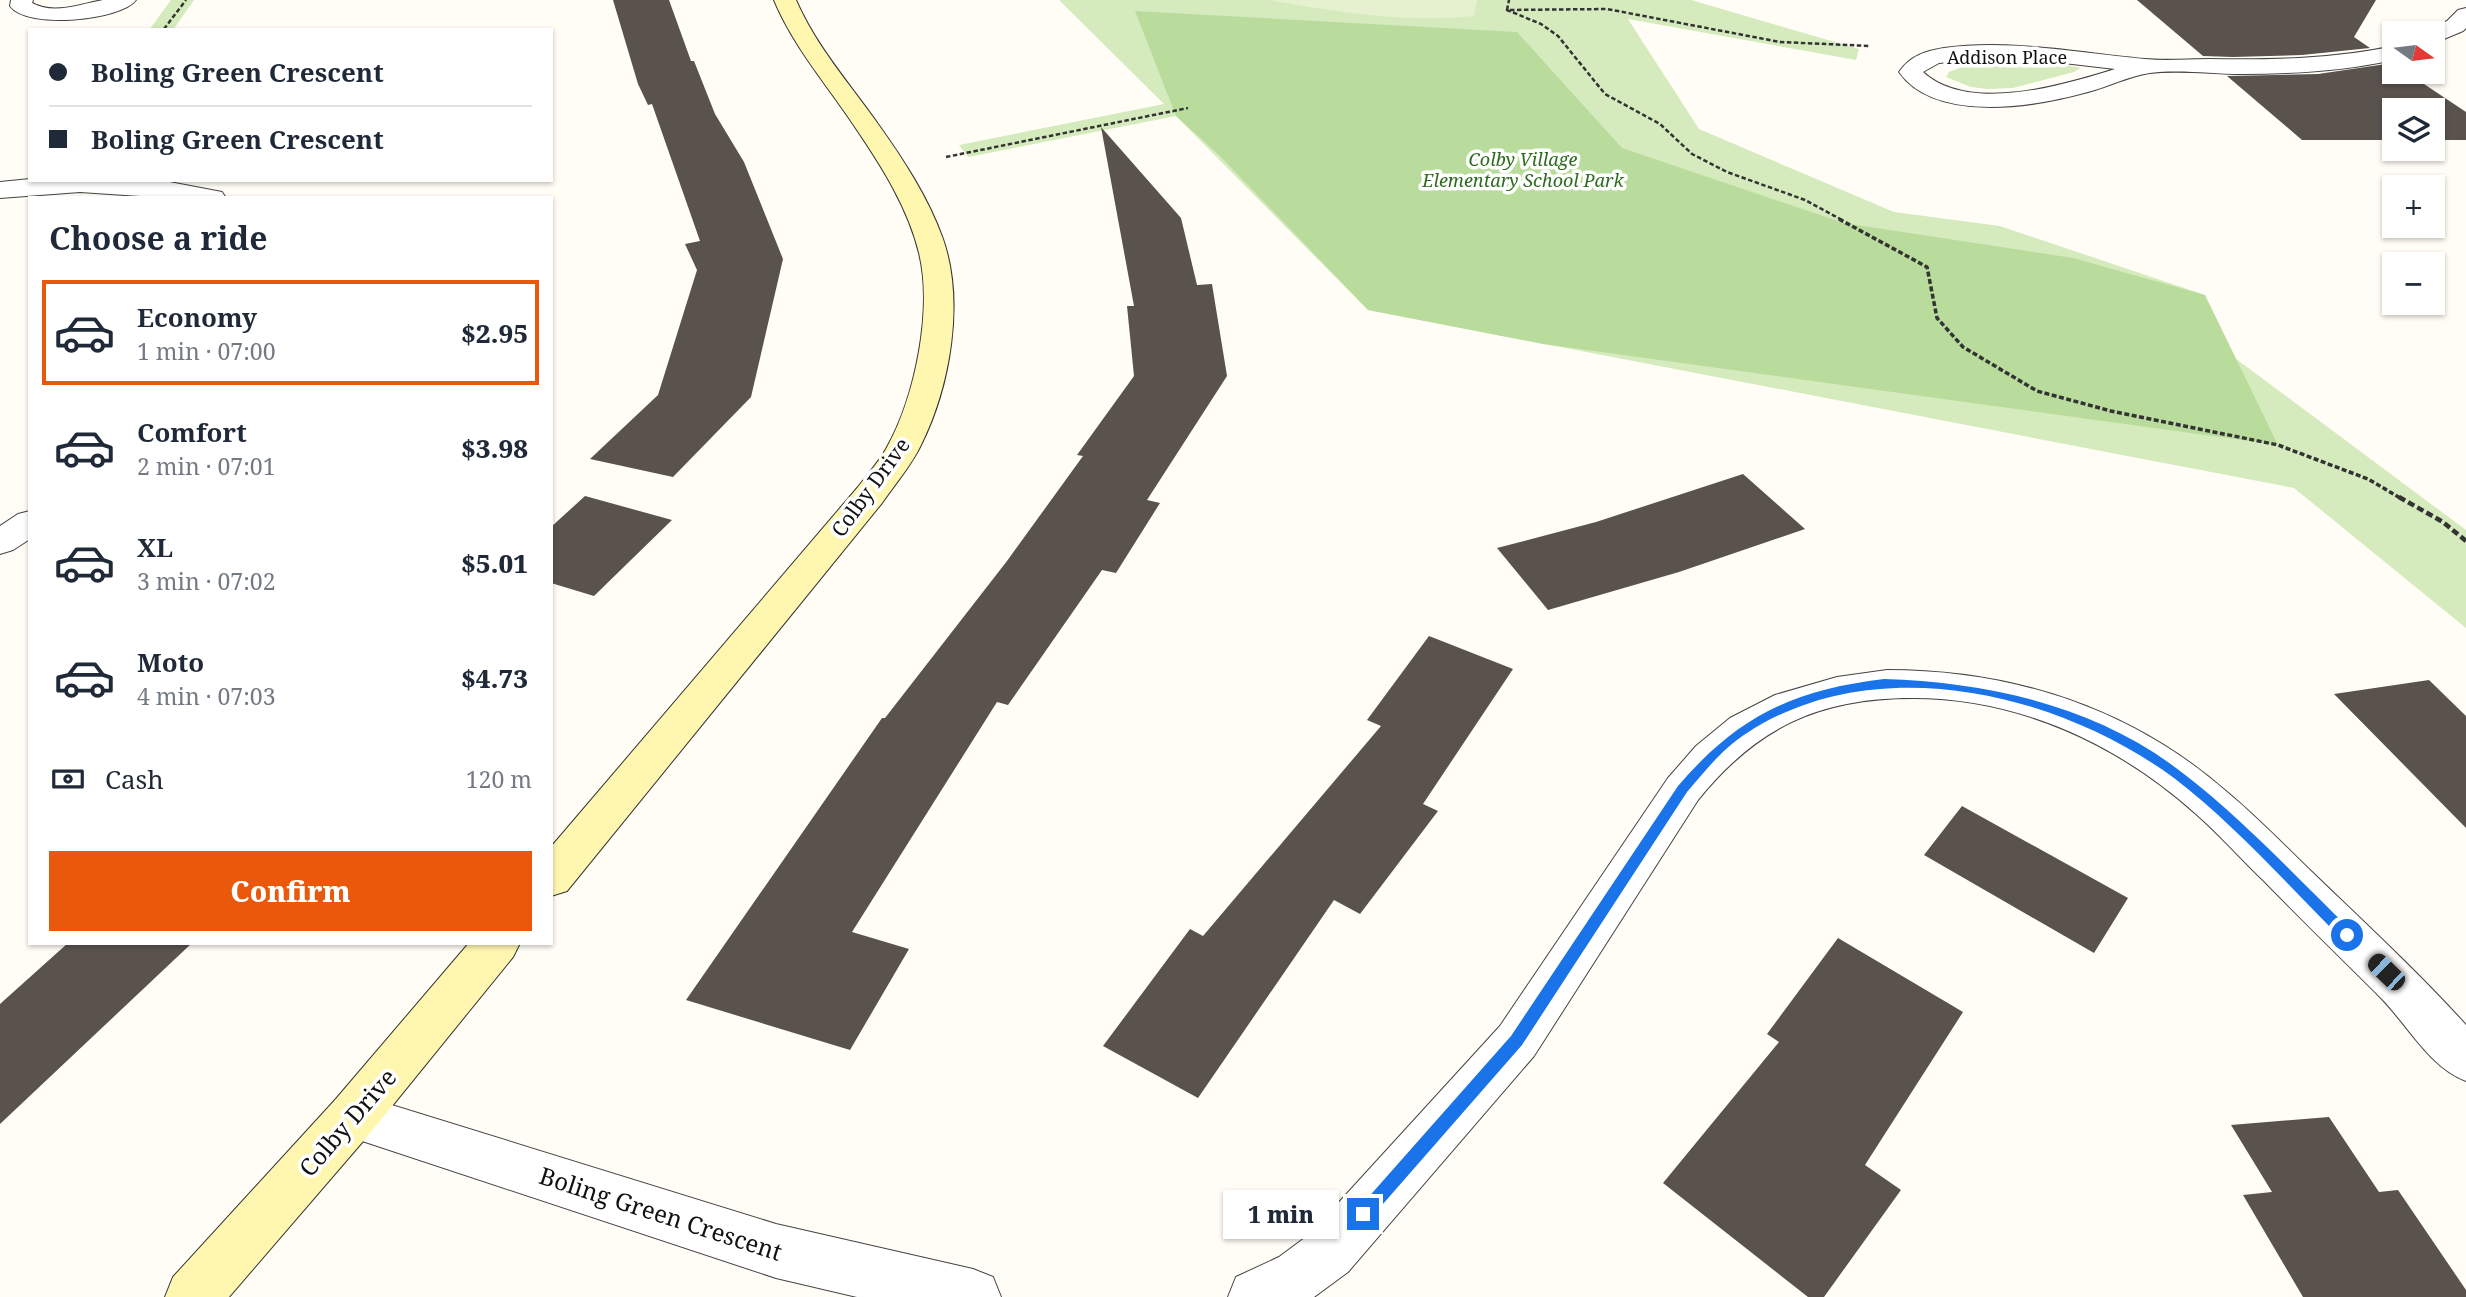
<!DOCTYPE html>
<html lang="en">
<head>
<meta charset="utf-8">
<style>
	body { margin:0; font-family:"Noto Serif",serif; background:#f6f6f7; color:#1f2937; height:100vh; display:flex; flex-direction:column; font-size:26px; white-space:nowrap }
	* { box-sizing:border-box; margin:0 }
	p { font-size:23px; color:#747a83 }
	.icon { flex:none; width:38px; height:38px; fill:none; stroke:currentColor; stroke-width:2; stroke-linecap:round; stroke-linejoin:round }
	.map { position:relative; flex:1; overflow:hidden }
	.side { position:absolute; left:28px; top:196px; width:525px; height:749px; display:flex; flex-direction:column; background:#fff; border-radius:0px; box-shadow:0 2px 5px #0004 }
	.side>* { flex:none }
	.guide { position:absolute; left:28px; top:28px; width:525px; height:154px; border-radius:0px; box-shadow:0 2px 5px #0004; display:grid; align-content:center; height:154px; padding:0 21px; background:#fff }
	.needle { width:46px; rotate:104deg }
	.fabs { position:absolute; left:2382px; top:21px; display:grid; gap:14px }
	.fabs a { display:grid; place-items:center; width:63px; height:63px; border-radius:0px; background:#fff; box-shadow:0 2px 5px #0004; font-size:35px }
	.end { position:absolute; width:32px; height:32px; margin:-16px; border:9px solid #1a73e8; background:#fff; box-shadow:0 0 0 4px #fff }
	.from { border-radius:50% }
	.bubble { position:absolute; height:49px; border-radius:0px; background:#fff; box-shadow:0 2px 5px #0004; font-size:23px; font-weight:800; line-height:49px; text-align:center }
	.car { position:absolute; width:21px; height:42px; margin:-21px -10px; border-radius:9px; box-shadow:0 0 5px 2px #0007; background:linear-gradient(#222 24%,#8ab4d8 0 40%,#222 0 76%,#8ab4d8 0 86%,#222 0) }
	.guide b { display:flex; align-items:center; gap:24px; height:66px; font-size:26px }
	.guide b+b { border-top:2px solid #e0e1e3 }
	.guide i { width:18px; height:18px; background:#1f2937 }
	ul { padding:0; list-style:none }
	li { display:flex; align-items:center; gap:21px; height:105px; margin:0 14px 10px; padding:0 7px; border:4px solid transparent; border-radius:0px }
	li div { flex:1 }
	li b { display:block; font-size:26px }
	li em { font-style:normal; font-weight:800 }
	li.selected { border-color:#ea580c }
	li>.icon { width:63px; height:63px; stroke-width:1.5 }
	h2 { padding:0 21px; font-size:32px; line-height:84px }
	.pay { display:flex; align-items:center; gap:18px; height:77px; padding:0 21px; font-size:26px }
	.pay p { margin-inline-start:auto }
	.primary-button { display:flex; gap:14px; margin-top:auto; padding:14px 21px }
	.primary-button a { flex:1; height:80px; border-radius:0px; background:#ea580c; color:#fff; font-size:28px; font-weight:800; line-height:80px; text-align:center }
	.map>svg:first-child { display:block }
	.green { fill:#d5ebbd }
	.forest { fill:#b9dc9c }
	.pitch { fill:#e6f2cf }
	.building { fill:#5a524d }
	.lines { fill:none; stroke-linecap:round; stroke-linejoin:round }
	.street-casing { stroke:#444; stroke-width:2 }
	.secondary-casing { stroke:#333; stroke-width:2 }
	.path-far2 { stroke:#333; stroke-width:2.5; stroke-dasharray:4.5 2.5; stroke-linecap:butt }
	.path-far1 { stroke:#333; stroke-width:3.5; stroke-dasharray:5 2.5; stroke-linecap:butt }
	.path { stroke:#333; stroke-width:4.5; stroke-dasharray:7 3.5; stroke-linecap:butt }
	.street { fill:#fff; fill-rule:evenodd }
	.secondary { fill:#fff6b0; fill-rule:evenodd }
	.route { fill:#1a73e8 }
	.labels { text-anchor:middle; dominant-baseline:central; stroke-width:7; stroke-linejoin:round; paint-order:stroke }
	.far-street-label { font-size:18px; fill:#111; stroke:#fff }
	.far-park-label { font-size:18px; font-style:italic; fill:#2f6b1f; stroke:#fff }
	.street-label { font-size:21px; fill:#111; stroke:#fff }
	.near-street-label { font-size:24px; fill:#111; stroke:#fff }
</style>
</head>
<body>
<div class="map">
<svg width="2466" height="1297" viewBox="0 0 2466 1297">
	<rect width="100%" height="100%" fill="#fffdf5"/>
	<!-- green -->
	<path class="green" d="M171 0H194L173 30H149Z
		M1059 0H1691L1859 49 1856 60 1628 19 1699 129 1894 212 2000 226 2205 295 2216 344 2466 530V628L2294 488 1368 310 1176 116 968 157 959 145 1164 104Z
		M1987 64 2065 65 2081 68 2074 72 2013 88 1988 89 1971 87 1946 77 1949 72 1962 67Z"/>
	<!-- forest -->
	<path class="forest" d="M1135 11 1517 32 1622 148 1844 223 2073 258 2205 295 2278 445 1543 344 1368 310 1219 155 1176 116Z"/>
	<!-- pitch -->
	<path class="pitch" d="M1269 0H1477L1474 16C1405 23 1337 12 1269 0Z"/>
	<!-- building -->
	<path class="building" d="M613 0H669L691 61H694L715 114 744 162 783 259 751 397 673 477 590 459 658 395 697 270 685 244 700 241 652 104 648 105 638 84Z
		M2137 0H2376L2354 37 2370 48 2302 55 2233 57 2203 56Z
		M2393 63 2394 72H2406L2466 112V140H2432V110H2394V140H2302L2227 76 2318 74Z
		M1101 127 1181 218 1197 285 1212 284 1227 376 1147 500 1160 503 1116 573 1102 570 1008 705 997 702 852 932 909 949 850 1050 686 1000 882 718H885L1007 561 1083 456 1077 455 1134 376 1127 306H1134Z
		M1743 474 1805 529 1679 572 1548 610 1497 548 1596 522Z
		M585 496 672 520 594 596 551 583V527Z
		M1429 636 1513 669 1423 804 1438 811 1360 914 1334 900 1198 1098 1103 1046 1190 929 1203 936 1381 726 1367 720Z
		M2429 680 2466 716V828L2334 694Z
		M1962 806 2128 898 2094 953 1924 855Z
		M1838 938 1963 1012 1865 1165 1901 1190 1824 1297H1808L1663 1183 1779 1042 1767 1034Z
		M68 943H192L0 1124V1004Z
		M2329 1117 2379 1192 2398 1190 2466 1290V1297H2303L2243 1195 2272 1192 2231 1125Z"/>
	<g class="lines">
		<!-- street casing -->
		<g class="street-casing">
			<path id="street" d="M11 0H33L32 3C54 15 80 4 103 0 113 0 125 0 136 0 122 20 27 30 10 6Z
				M2466 8V28L2463 31 2432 44V33H2423L2447 21 2458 10Z
				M2394 46V60C2343 71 2293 74 2241 74 2212 74 2179 69 2150 73 2128 76 2106 88 2084 93 2033 107 1935 123 1899 72 1910 56 1925 51 1944 48 2011 39 2079 53 2145 59 2166 61 2188 59 2209 59 2272 60 2333 59 2394 46ZM1959 61 2055 62 2115 69C2064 85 1969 114 1923 72L1939 63Z
				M30 179 159 180 222 192 226 198H170L80 192 0 198V182Z
				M30 511V539L13 550 0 554V526L18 514Z
				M1887 670C2013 670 2131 708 2227 792 2257 817 2284 845 2312 872 2364 922 2417 971 2466 1025V1081C2430 1068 2407 1024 2380 997 2341 958 2302 920 2264 881 2241 859 2220 835 2196 814 2118 744 2019 698 1913 698 1819 698 1757 727 1698 800L1534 1056 1348 1272 1314 1297H1228L1236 1277 1279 1257 1310 1234 1500 1026 1668 778 1696 746 1730 718 1775 695 1837 677Z
				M353 1093 776 1224 973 1269 993 1277 1001 1297H857L776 1278 335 1132 328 1116 335 1100Z"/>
		</g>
		<!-- secondary casing -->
		<g class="secondary-casing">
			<path id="secondary" d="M774 0H796C816 46 849 83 878 124 903 159 928 197 943 239 965 302 950 387 921 445 911 466 895 484 882 503L567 891 551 896V847L858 487C867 475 878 463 886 449 915 398 933 310 919 253 908 208 882 167 857 130 829 87 794 48 774 0Z
				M469 943H520L513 957 371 1132 229 1297H165L173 1277 335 1100Z"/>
		</g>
		<!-- path-far2 -->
		<path class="path-far2" d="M1507 10 1509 0
			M164 29 186 0
			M946 157 1188 108
			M1842 220 1805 200 1727 172 1692 154 1660 124 1605 94 1558 36 1541 24 1507 10 1607 9 1780 42 1870 46"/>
		<!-- path-far1 -->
		<path class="path-far1" d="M1839 219 1927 267 1937 318 1963 347 2037 391 2111 411 2278 445 2368 479 2402 499"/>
		<!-- path -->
		<path class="path" d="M2399 497 2443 522 2466 541"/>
		<!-- street -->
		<use href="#street" class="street"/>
		<!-- secondary -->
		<use href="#secondary" class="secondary"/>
	</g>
	<!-- route -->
	<path class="route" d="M1884 679C1989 682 2099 707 2184 774 2244 820 2297 878 2352 931V939H2342C2290 887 2232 822 2174 778 2057 692 1875 649 1747 733 1723 748 1705 771 1687 792L1522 1045 1369 1220 1363 1222 1358 1220 1355 1214 1358 1209 1511 1036 1678 786C1738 716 1793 690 1884 679Z"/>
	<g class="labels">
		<!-- far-street labels -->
		<g class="far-street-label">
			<text x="2007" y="57">Addison Place</text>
		</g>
		<!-- far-park labels -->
		<g class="far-park-label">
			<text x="1523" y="159">Colby Village<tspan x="1523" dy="21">Elementary School Park</tspan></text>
		</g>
		<!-- street labels -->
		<g class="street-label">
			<text transform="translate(870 487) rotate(-54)">Colby Drive</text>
		</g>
		<!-- near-street labels -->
		<g class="near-street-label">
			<text transform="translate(347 1122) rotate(-49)">Colby Drive</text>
			<text transform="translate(661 1213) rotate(18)">Boling Green Crescent</text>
		</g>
	</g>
</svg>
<div class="fabs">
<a><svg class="needle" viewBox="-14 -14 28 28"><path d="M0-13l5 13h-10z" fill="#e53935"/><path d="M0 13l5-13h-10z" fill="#747a83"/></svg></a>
<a><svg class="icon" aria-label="layers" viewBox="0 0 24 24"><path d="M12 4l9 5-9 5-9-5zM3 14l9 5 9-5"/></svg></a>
<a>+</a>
<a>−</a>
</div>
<i class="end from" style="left:2347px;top:935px"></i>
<i class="end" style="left:1363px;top:1214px"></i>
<div class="bubble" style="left:1223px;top:1190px;width:116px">1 min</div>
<i class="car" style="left:2386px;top:972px;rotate:314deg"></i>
<div class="guide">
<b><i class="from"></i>Boling Green Crescent</b>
<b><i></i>Boling Green Crescent</b>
</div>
<section class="side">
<h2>Choose a ride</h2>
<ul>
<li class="selected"><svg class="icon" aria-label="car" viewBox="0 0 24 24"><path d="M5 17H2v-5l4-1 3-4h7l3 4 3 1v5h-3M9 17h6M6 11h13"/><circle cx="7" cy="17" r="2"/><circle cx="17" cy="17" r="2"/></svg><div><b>Economy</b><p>1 min · 07:00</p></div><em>$2.95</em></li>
<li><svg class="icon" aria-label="car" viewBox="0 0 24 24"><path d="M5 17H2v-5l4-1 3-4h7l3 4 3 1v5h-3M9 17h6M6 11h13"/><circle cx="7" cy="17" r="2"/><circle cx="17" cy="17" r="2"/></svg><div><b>Comfort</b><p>2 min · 07:01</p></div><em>$3.98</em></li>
<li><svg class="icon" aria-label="car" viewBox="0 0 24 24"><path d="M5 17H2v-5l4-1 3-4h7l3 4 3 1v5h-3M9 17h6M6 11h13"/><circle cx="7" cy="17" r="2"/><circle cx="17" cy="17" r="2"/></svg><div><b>XL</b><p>3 min · 07:02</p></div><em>$5.01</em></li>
<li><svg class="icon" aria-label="car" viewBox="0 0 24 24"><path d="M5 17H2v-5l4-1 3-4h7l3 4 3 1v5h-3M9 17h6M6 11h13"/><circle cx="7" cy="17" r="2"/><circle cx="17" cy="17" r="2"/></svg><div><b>Moto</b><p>4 min · 07:03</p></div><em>$4.73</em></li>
</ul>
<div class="pay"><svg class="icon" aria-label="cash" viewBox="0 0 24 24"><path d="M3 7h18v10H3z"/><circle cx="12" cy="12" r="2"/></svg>Cash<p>120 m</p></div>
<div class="primary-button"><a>Confirm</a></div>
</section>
</div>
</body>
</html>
